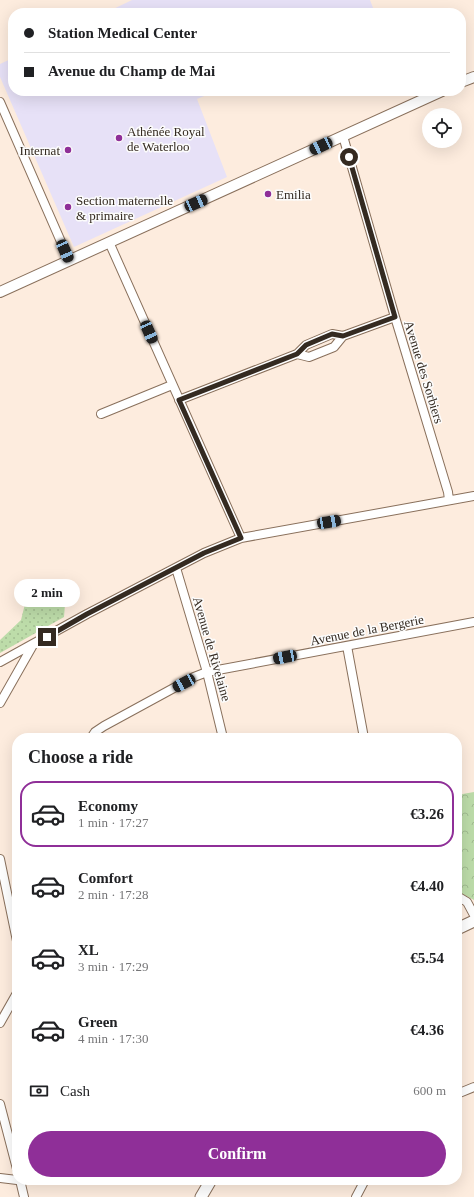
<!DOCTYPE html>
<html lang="en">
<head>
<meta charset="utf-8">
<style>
	body { margin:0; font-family:"Times New Roman",serif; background:#f2f2f2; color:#202124; height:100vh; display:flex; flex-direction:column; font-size:15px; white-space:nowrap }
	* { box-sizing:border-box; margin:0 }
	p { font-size:13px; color:#757577 }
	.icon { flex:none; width:22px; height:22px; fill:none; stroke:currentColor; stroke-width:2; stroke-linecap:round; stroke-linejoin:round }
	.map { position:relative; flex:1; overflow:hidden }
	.sheet { position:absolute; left:12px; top:733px; width:450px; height:452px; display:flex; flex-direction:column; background:#fff; border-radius:16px; box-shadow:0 4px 16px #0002 }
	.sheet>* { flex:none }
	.hud { position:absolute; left:8px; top:8px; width:458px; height:88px; border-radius:16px; box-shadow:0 4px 16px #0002; display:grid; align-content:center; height:88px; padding:0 16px; background:#fff }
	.buttons { position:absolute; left:422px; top:108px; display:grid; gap:8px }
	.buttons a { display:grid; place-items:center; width:40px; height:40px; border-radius:50%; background:#fff; box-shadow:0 4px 16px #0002; font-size:20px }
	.end { position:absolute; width:18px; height:18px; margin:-9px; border:5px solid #342a21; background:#fff; box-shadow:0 0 0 2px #fff }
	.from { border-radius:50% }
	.bubble { position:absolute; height:28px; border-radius:14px; background:#fff; box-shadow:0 4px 16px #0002; font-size:13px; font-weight:600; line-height:28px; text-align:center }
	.car { position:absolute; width:12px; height:24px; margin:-12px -6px; border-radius:5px; box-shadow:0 0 3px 1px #0007; background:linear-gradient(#222 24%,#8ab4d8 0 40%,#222 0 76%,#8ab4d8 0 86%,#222 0) }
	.hud b { display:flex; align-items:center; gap:14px; height:38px; font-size:15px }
	.hud b+b { border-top:1px solid #e0e0e0 }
	.hud i { width:10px; height:10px; background:#202124 }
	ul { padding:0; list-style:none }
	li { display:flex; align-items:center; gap:12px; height:66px; margin:0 8px 6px; padding:0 8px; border:2px solid transparent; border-radius:16px }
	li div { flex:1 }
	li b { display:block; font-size:15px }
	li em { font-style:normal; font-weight:600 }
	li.on { border-color:#8f2f98 }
	li>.icon { width:36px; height:36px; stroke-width:1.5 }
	h2 { padding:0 16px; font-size:18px; line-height:48px }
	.pay { display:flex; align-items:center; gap:10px; height:44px; padding:0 16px; font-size:15px }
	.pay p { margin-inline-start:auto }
	.primary-button { display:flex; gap:8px; margin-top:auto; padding:8px 16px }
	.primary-button a { flex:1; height:46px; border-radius:24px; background:#8f2f98; color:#fff; font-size:16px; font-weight:600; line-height:46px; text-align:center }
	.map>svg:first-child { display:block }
	.education { fill:#e7e1f7 }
	.grass { fill:url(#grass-dots) }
	.park { fill:url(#park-crowns) }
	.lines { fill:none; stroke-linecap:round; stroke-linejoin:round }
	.minor-casing { stroke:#89705c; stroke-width:10 }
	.tertiary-casing { stroke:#89705c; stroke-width:12 }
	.secondary-casing { stroke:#89705c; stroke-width:13 }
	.minor { stroke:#fff; stroke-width:8 }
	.tertiary { stroke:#fff; stroke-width:10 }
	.secondary { stroke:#fff; stroke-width:11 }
	.route { stroke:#342a21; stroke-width:5 }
	.poi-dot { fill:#8f2f98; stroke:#fcfcfc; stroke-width:1.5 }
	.labels { text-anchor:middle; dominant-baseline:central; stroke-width:3; stroke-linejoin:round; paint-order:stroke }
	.poi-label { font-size:13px; fill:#342a21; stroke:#fcfcfc; text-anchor:start }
	.street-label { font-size:13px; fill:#342a21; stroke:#fcfcfc }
</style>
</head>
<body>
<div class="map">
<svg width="474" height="1197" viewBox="0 0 474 1197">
	<defs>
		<pattern id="grass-dots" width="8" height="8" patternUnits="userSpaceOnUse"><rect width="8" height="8" fill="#bddca9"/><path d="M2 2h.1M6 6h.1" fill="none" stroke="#a3bd91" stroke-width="1.8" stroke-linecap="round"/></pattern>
		<pattern id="park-crowns" width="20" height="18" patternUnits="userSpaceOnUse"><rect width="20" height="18" fill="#bddca9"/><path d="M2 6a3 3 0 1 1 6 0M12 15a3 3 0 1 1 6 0" fill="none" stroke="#a3bd91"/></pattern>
	</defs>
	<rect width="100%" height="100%" fill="#fdecde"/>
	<!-- education -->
	<path class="education" d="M132 0H370L375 13H105Z
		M13 58V91H216L197 99 227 177 74 247 0 77V64Z"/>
	<!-- grass -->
	<path class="grass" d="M28 592H47L65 604 64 617 0 653V640L21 620Z"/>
	<!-- park -->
	<path class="park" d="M474 792V900L457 891V795Z"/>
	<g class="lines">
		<!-- minor casing -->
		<g class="minor-casing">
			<path id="minor" d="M0 102 69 260
				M343 136 395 317 448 492 449 500
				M109 242 241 538
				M297 354 309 357 334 347 343 336 395 317
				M179 400 297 354 306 345 332 334 343 336
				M101 414 172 385
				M176 568 207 672 223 738
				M347 646 364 738
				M0 662 87 614 204 553 241 538 474 496
				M0 703 33 645
				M91 738 95 732 104 726 194 677 207 672 474 622
				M0 859 17 941
				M457 896 467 902 474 915
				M0 1023 17 993
				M457 1094 474 1087
				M0 1104 17 1169
				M0 1178 17 1180
				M20 1180 24 1197
				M356 1197 365 1180"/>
		</g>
		<!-- tertiary casing -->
		<g class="tertiary-casing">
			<path id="tertiary" d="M461 82 474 77
				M0 292 442 91"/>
		</g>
		<!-- secondary casing -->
		<g class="secondary-casing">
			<path id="secondary" d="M457 929 474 921
				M201 1197 211 1180"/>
		</g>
		<!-- minor -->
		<use href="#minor" class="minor"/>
		<!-- tertiary -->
		<use href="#tertiary" class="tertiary"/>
		<!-- secondary -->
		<use href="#secondary" class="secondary"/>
	</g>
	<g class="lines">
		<!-- route -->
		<path class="route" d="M47 637 87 614 204 553 241 538 179 400 297 354 306 345 332 334 343 336 395 317 349 157"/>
	</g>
	<!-- markers -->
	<g class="poi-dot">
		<circle cx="119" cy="138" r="4"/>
		<circle cx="68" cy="150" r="4"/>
		<circle cx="268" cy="194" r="4"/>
		<circle cx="68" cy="207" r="4"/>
	</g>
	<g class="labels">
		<!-- poi labels -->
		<g class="poi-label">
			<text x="127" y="131">Athénée Royal<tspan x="127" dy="15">de Waterloo</tspan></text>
			<text x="60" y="150" text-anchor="end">Internat</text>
			<text x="276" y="194">Emilia</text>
			<text x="76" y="200">Section maternelle<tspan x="76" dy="15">&amp; primaire</tspan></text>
		</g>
		<!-- street labels -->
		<g class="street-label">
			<text transform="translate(424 372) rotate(73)">Avenue des Sorbiers</text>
			<text transform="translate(367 630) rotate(-11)">Avenue de la Bergerie</text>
			<text transform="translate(212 649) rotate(74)">Avenue de Rivelaine</text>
		</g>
	</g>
</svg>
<div class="buttons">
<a><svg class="icon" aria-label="locate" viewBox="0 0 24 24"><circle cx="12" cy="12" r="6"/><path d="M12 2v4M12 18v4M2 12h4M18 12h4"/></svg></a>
</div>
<i class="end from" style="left:349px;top:157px"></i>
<i class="end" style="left:47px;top:637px"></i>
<div class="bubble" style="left:14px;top:579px;width:66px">2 min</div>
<i class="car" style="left:321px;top:146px;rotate:245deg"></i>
<i class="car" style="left:196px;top:203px;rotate:66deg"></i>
<i class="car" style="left:65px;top:251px;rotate:156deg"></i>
<i class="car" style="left:149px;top:332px;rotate:156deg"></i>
<i class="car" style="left:329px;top:522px;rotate:80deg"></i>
<i class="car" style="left:285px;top:657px;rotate:259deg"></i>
<i class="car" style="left:184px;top:683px;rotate:242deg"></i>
<div class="hud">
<b><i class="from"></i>Station Medical Center</b>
<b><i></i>Avenue du Champ de Mai</b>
</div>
<section class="sheet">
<h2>Choose a ride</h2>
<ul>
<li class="on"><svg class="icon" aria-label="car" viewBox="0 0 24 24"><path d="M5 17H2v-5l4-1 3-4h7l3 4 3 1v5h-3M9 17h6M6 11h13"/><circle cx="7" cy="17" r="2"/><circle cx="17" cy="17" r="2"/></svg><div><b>Economy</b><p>1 min · 17:27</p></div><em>€3.26</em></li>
<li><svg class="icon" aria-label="car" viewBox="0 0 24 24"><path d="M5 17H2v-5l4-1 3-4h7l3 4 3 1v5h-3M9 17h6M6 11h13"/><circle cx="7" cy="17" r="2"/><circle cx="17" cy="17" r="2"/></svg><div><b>Comfort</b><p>2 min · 17:28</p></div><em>€4.40</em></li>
<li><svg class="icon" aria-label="car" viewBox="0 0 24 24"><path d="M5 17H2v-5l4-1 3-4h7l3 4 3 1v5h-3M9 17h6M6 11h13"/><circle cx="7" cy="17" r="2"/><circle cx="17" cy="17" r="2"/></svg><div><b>XL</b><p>3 min · 17:29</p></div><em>€5.54</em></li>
<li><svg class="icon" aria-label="car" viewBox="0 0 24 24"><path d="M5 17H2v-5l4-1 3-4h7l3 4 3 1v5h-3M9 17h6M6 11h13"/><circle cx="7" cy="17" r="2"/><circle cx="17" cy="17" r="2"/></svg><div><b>Green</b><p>4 min · 17:30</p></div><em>€4.36</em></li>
</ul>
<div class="pay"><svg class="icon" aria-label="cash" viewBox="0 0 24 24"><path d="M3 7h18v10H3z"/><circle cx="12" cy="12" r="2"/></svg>Cash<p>600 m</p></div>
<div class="primary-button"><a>Confirm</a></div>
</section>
</div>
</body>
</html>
